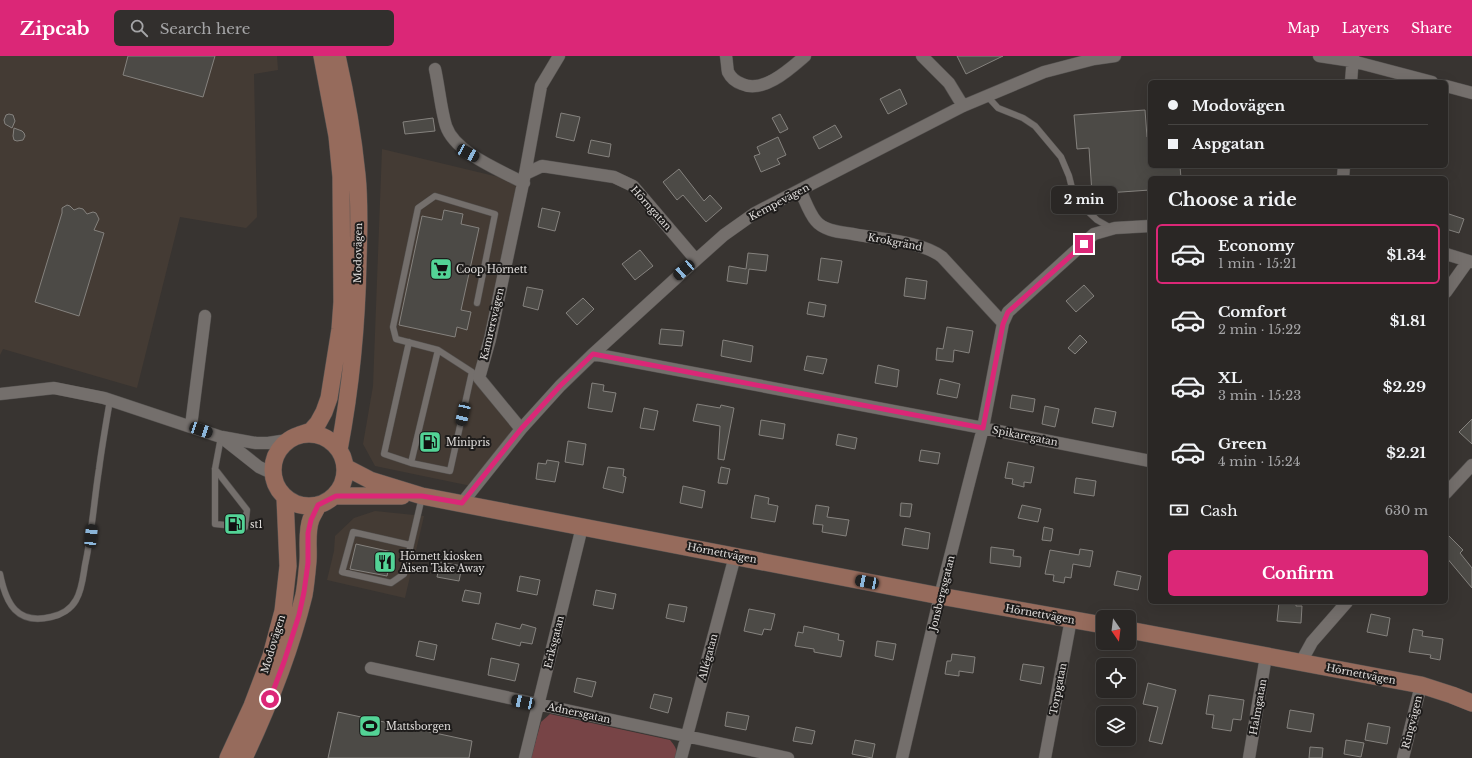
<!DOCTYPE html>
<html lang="en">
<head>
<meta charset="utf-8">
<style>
	body { margin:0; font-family:"Libre Baskerville",serif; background:#322f2d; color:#f1f3f6; height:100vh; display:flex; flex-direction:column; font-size:15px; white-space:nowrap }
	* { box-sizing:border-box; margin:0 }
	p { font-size:13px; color:#a5a5a7 }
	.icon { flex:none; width:22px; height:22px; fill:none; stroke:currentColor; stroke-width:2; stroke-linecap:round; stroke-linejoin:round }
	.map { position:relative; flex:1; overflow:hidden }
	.sheet { position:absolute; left:1148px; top:120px; width:300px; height:428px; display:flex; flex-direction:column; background:#2a2725; border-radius:6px; box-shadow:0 4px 16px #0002,0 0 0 1px #464442 }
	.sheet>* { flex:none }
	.top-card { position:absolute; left:1148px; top:24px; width:300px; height:88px; border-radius:6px; box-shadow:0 4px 16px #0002,0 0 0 1px #464442; display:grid; align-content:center; height:88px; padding:0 20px; background:#2a2725 }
	.needle { width:26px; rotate:166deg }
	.tools { position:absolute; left:1096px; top:554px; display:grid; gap:8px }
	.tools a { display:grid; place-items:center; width:40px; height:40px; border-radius:6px; background:#2a2725; box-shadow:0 4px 16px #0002,0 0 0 1px #464442; font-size:20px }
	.end { position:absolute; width:18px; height:18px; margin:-9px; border:5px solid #db2777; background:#fff; box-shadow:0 0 0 2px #fff }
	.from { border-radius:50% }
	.bubble { position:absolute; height:28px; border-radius:6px; background:#2a2725; box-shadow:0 4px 16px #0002,0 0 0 1px #464442; font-size:13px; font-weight:700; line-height:28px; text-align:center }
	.car { position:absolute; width:12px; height:24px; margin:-12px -6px; border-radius:5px; box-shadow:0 0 3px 1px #0007; background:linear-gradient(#222 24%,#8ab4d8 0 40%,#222 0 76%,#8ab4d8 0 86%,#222 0) }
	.top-card b { display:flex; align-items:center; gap:14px; height:38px; font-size:15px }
	.top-card b+b { border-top:1px solid #464442 }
	.top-card i { width:10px; height:10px; background:#f1f3f6 }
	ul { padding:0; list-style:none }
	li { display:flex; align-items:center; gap:12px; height:60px; margin:0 8px 6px; padding:0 12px; border:2px solid transparent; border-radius:6px }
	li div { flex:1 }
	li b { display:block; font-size:15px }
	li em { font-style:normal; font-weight:700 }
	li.current { border-color:#db2777 }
	li>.icon { width:36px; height:36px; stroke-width:1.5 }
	h2 { padding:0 20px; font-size:18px; line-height:48px }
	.pay { display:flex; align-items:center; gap:10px; height:44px; padding:0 20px; font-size:15px }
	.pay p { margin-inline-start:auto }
	.button { display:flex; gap:8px; margin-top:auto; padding:8px 20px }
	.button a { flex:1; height:46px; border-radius:6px; background:#db2777; color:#fff; font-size:16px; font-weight:700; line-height:46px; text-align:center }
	header { display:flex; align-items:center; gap:24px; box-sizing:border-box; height:56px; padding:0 20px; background:#db2777; color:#fff }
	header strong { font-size:19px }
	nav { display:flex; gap:22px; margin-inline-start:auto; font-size:14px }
	.search { width:280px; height:36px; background:#322f2d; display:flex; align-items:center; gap:10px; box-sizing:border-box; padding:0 14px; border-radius:6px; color:#a5a5a7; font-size:15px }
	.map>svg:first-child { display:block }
	.built { fill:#443b34 }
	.green { fill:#774446 }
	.building { fill:#4c4a46; stroke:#85827e }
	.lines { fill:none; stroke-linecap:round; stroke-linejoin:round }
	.lane-casing { stroke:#555250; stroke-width:7 }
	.street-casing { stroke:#555250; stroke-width:13 }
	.secondary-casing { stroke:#555250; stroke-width:18 }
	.lane { stroke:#746f6c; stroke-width:6 }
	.street { stroke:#746f6c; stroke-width:12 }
	.secondary { stroke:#966b5c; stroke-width:17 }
	.route { stroke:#db2777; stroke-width:5 }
	.labels { text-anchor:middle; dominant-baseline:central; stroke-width:4; stroke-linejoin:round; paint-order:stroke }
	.street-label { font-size:10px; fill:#e1dedc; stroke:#1e1c1b }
	.poi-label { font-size:10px; fill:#e1dedc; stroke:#1e1c1b; text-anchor:start }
</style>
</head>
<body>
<header>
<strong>Zipcab</strong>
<div class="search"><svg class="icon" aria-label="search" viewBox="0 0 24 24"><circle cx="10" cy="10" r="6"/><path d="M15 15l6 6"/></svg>Search here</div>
<nav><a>Map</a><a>Layers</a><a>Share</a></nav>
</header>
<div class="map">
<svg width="1472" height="702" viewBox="0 0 1472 702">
	<rect width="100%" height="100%" fill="#383431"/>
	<!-- built -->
	<path class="built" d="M0 0H277L278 14 254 18 257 161 246 172 180 161 137 332 3 293 0 299Z
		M382 93 524 127 479 322 521 373 476 431 375 410 363 388 373 330Z
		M375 455 424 460 405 542 327 524 334 495 335 480 354 462Z"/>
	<!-- green -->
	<path class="green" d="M550 658 670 684C675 690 678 694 676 702H531L541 666Z"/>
	<!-- building -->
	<path class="building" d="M128 0H215L203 41 123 19Z
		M957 0H1003L966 18Z
		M900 33 907 48 888 58 880 43Z
		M1145 54 1147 81H1150V110H1180L1181 122H1150V134L1092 138 1089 92 1077 93 1074 59Z
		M561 57 580 61 574 85 556 81Z
		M9 58 13 59 15 65 12 72 5 68 4 64 6 59Z
		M780 58 788 73 780 77 772 62Z
		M433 62 435 75 405 78 403 66Z
		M835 69 842 81 819 93 813 81Z
		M14 72 22 75 24 77 25 80 23 84 17 85 14 84 13 80Z
		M778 81 786 99 777 103 780 108 761 116 754 100 760 98 757 91Z
		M591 84 611 88 609 101 588 97Z
		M679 113 704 145 710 139 722 152 706 166 683 139 677 144 663 126Z
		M67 149 70 150 74 154 79 152 83 153 87 158 93 156 96 157 99 163 94 174 104 177 79 260 35 246 62 157V152Z
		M542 152 560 156 555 175 538 171Z
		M444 154 463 158 461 168 479 172 461 254 471 256 467 274 457 271 455 281 399 269 422 160 442 164Z
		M1446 157 1464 163 1459 177 1446 173Z
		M640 194 653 210 635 224 622 208Z
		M748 197 768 199 766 215 749 213 747 228 727 225 729 210 746 213Z
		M821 202 842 205 838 227 818 224Z
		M906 222 927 225 925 243 904 240Z
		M1084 229 1094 240 1076 256 1066 245Z
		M527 231 543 234 538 254 523 250Z
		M583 242 594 253 577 269 566 257Z
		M809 246 826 249 824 261 807 258Z
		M947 271 973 275 969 297 954 294 953 306 936 304 937 292 943 293Z
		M661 273 684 275 682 290 659 288Z
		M1080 279 1087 286 1075 298 1068 292Z
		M723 284 753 290 751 306 721 300Z
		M807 300 827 303 823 318 804 314Z
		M878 309 899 314 897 331 875 327Z
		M940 323 960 328 957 342 937 338Z
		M592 327 604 329 603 335 616 337 612 356 588 352Z
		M1012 339 1035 343 1033 356 1010 352Z
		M697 348 720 352 721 349 734 352 724 404 718 403 720 370 693 365Z
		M1045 350 1059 353 1055 371 1042 368Z
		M644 352 658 355 654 374 640 372Z
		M1095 352 1116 356 1113 371 1092 367Z
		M1472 363V388L1459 376Z
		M761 364 785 368 783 383 759 379Z
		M838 378 857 382 855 393 836 389Z
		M568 385 586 388 583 409 565 406Z
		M921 394 940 397 938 408 919 405Z
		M547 404 559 406 555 426 536 423 538 407 546 408Z
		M1008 406 1034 411 1031 427 1024 426V431L1012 428 1013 423 1005 422Z
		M608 411 624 413 623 420 626 421 623 437 603 432Z
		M721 411 730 413 727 428 718 427Z
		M1076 422 1096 425 1094 440 1074 437Z
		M683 430 705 435 702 452 680 447Z
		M755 439 769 442 768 448 778 450 775 466 751 462Z
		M901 447 912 448 910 461 900 460Z
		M816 449 829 451 827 461 849 464 846 480 822 476 823 469 813 468Z
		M1022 449 1041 453 1038 466 1018 462Z
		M1044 471 1053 473 1051 485 1042 484Z
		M905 472 930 477 928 493 902 489Z
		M1446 477 1463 494 1460 497 1472 512V532L1446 501Z
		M356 488 392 496 387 520 350 513Z
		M991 491 1014 494 1013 500 1021 501 1020 511 990 507Z
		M1080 493 1093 495 1090 511 1073 508 1071 522 1065 521 1064 527 1053 525 1054 519 1045 518 1050 494 1079 499Z
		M440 506 462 510 459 525 437 521Z
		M1117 515 1141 520 1138 534 1114 529Z
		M520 520 540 524 537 539 517 535Z
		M465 534 481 537 479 548 462 545Z
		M596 534 616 538 613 553 593 549Z
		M1279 546H1296V550H1302L1301 567 1277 565Z
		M669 548 687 551 684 566 666 562Z
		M749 553 775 558 771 574 764 573 762 579 744 575Z
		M1371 558 1390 562 1387 580 1367 576Z
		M496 567 520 573 522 568 536 572 532 588 521 586 520 590 492 583Z
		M804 570 839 578 838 584 844 585 841 601 814 596V593L795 590 798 576 803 577Z
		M1413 573 1423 575 1422 580 1443 583 1440 604 1430 602 1431 599 1409 596Z
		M419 585 437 589 434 604 416 600Z
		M877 585 896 588 893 604 875 600Z
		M952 598 975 601 973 617 959 615V620L945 618 947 605H951Z
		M491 602 519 608 515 625 488 619Z
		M1023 608 1044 611 1041 628 1020 624Z
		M577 622 596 626 592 641 574 636Z
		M1148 627 1176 634 1162 688 1149 685 1158 651 1143 648Z
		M654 638 672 642 668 657 650 652Z
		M1209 639 1244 644 1241 664 1233 663 1231 675 1212 672 1214 659 1206 658Z
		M1290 654 1314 658 1311 676 1287 672Z
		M338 656 472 685 469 702H328Z
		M727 656 749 660 746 674 725 670Z
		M1368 667 1390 671 1387 688 1365 684Z
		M796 671 815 675 812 688 793 685Z
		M855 684 875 688 872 702 852 698Z
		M1346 684 1364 687 1361 701 1344 698Z
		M1310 691 1323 692 1322 702H1309Z"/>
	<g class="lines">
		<!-- lane casing -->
		<g class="lane-casing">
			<path id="lane" d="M987 40 998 52 1023 62 1035 70 1061 101 1069 120 1073 136 1082 150 1097 164 1111 172
				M409 286 384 398 411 407
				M438 294 411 407 450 415 472 316 474 318
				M472 316 438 294 396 283 393 271 418 152 435 140 495 158 477 247
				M215 413 247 454 245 471 215 468V413L221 381
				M410 489 353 476 342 516 391 527 404 518 422 441
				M0 518C6 548 17 569 51 561 61 559 71 553 76 544 82 534 83 521 85 509 92 477 94 445 99 413 102 390 106 367 110 344"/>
		</g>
		<!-- street casing -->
		<g class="street-casing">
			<path id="street" d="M726 0C727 5 727 11 728 16 731 22 736 26 742 28 763 38 790 13 805 0
				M922 0 949 27 963 50
				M1319 0 1352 5 1432 26
				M435 13C439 31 441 54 446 70 455 97 500 114 524 127
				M1351 26 1353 0
				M1446 30 1472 37
				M525 118 542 110 614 121 633 130 696 204
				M1343 122 1344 110
				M800 134C805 144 809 157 816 165 824 175 841 176 853 178 878 183 922 185 942 201L1003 267
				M1446 198 1472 206
				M1446 236 1468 205
				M593 298 983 372 1150 405
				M0 338 54 332 104 342 221 381 259 411 272 417
				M191 370 205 260
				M521 373 479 322 490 283 525 118 541 30 559 0
				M222 381 256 387H268L288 384
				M1446 437 1472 409
				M462 447 521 373 560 330 593 298 696 204 724 179 755 157 963 50 1044 16 1094 3 1115 0
				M1301 606 1312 586 1347 546
				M371 612 788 702
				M525 702 582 471
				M681 702 735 500
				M902 702 940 540 983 372 1003 267 1008 256 1094 178 1115 172 1150 170
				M1045 702 1071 563
				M1249 702 1266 600
				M1403 702 1421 629"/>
		</g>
		<!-- secondary casing -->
		<g class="secondary-casing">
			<path id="secondary" d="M337 0C346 39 353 79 357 119 360 148 359 176 358 204 357 268 351 331 339 394
				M273 414a36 36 0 1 1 72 0a36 36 0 1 1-72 0Z
				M299 379 311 375 318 367 324 356 329 342 340 273 342 246 341 121 337 80 322 0
				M345 411 370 424 422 440 940 540 1103 569
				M336 440H402
				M1129 574 1421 629 1452 639 1472 647
				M228 702 252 650 271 600 283 555 288 510 285 442
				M244 702C269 649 290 596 304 539 306 528 307 516 308 505 309 492 306 476 311 463 313 458 316 454 318 449"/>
		</g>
		<!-- lane -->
		<use href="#lane" class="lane"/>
		<!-- street -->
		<use href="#street" class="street"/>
		<!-- secondary -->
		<use href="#secondary" class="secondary"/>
	</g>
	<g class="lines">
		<!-- route -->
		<path class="route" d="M270 643 284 606 299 559 304 536 308 507V477L311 464 318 449 336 440H422L462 447 521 373 560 330 593 298 983 372 1003 268 1008 256 1084 188"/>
	</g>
	<!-- icons -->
	<defs>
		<g id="supermarket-square" transform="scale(1.15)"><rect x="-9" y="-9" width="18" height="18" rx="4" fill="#53d396" stroke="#1e1c1b"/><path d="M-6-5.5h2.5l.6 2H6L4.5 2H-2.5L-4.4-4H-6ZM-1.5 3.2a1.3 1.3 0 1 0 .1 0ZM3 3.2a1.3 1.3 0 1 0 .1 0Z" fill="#111"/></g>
		<g id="fuel-square" transform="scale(1.15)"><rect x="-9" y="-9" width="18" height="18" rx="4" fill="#53d396" stroke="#1e1c1b"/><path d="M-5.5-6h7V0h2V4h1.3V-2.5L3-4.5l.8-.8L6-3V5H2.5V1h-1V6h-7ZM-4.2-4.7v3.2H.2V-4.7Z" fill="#111"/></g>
		<g id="restaurant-square" transform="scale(1.15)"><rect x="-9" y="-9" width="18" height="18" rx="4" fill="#53d396" stroke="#1e1c1b"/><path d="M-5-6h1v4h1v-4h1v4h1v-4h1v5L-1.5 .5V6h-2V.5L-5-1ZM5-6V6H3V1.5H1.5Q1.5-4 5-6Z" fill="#111"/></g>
		<g id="stadium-square" transform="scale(1.15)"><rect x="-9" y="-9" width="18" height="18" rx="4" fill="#53d396" stroke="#1e1c1b"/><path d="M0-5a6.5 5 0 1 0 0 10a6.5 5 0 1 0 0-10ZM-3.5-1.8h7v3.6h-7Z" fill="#111"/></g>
	</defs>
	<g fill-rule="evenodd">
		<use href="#supermarket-square" x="441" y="213"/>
		<use href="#fuel-square" x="430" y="386"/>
		<use href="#fuel-square" x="235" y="468"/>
		<use href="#restaurant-square" x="385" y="506"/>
		<use href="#stadium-square" x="370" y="670"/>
	</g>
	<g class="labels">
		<!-- street labels -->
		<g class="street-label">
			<text transform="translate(779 146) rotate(-28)">Kempevägen</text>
			<text transform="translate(651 152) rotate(48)">Hörngatan</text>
			<text transform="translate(895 186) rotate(11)">Krokgränd</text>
			<text transform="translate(358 197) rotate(-89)">Modovägen</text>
			<text transform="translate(492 268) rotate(-77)">Kamrersvägen</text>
			<text transform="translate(1025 380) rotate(11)">Spikaregatan</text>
			<text transform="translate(722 497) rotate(11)">Hörnettvägen</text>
			<text transform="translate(942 537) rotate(-76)">Jonsbergsgatan</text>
			<text transform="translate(1040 558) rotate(10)">Hörnettvägen</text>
			<text transform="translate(554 586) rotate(-76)">Eriksgatan</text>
			<text transform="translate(273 588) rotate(-73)">Modovägen</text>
			<text transform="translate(708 601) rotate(-75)">Allégatan</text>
			<text transform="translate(1361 618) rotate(11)">Hörnettvägen</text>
			<text transform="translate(1058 633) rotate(-79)">Torpgatan</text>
			<text transform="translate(1258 651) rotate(-80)">Halmgatan</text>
			<text transform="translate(579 657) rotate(12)">Adnersgatan</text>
			<text transform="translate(1412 666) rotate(-76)">Ringvägen</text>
		</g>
		<!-- poi labels -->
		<g class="poi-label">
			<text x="456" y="213">Coop Hörnett</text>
			<text x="446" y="386">Minipris</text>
			<text x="250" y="468">st1</text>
			<text x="400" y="500">Hörnett kiosken<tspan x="400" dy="12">Aisen Take Away</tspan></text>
			<text x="386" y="670">Mattsborgen</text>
		</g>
	</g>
</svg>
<div class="tools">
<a><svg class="needle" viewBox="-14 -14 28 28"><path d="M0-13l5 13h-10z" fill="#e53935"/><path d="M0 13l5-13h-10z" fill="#a5a5a7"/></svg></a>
<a><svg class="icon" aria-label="locate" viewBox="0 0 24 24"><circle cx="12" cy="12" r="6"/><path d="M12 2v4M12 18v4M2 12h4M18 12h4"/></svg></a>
<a><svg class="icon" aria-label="layers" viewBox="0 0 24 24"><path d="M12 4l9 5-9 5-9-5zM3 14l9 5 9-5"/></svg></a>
</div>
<i class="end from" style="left:270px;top:643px"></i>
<i class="end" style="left:1084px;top:188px"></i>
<div class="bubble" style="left:1051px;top:130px;width:66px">2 min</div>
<i class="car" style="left:468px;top:97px;rotate:118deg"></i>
<i class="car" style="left:684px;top:214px;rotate:229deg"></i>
<i class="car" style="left:463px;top:358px;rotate:193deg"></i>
<i class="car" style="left:201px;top:374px;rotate:109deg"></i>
<i class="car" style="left:91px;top:480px;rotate:6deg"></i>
<i class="car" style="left:867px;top:526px;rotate:281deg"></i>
<i class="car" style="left:523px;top:646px;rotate:282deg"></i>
<div class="top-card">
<b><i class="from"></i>Modovägen</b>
<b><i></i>Aspgatan</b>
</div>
<section class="sheet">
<h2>Choose a ride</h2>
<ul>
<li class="current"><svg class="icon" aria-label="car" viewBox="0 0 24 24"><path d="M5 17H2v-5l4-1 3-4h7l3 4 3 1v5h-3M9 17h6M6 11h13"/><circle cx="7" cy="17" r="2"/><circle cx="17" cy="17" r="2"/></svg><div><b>Economy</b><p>1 min · 15:21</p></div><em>$1.34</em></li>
<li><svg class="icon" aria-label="car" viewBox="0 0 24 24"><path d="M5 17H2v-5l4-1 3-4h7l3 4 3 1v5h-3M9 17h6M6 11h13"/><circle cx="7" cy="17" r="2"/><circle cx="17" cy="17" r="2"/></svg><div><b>Comfort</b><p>2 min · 15:22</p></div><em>$1.81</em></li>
<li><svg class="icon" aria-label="car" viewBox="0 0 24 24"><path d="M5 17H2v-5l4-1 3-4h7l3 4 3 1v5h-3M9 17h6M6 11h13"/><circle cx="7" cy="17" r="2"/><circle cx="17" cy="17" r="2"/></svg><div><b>XL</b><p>3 min · 15:23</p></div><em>$2.29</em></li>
<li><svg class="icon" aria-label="car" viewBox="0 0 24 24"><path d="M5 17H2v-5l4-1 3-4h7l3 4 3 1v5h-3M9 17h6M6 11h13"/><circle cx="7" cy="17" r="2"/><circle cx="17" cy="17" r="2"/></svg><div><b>Green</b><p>4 min · 15:24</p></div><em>$2.21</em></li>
</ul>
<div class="pay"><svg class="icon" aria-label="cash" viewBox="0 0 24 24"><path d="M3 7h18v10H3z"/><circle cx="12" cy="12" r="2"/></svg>Cash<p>630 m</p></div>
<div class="button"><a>Confirm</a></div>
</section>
</div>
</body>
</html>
